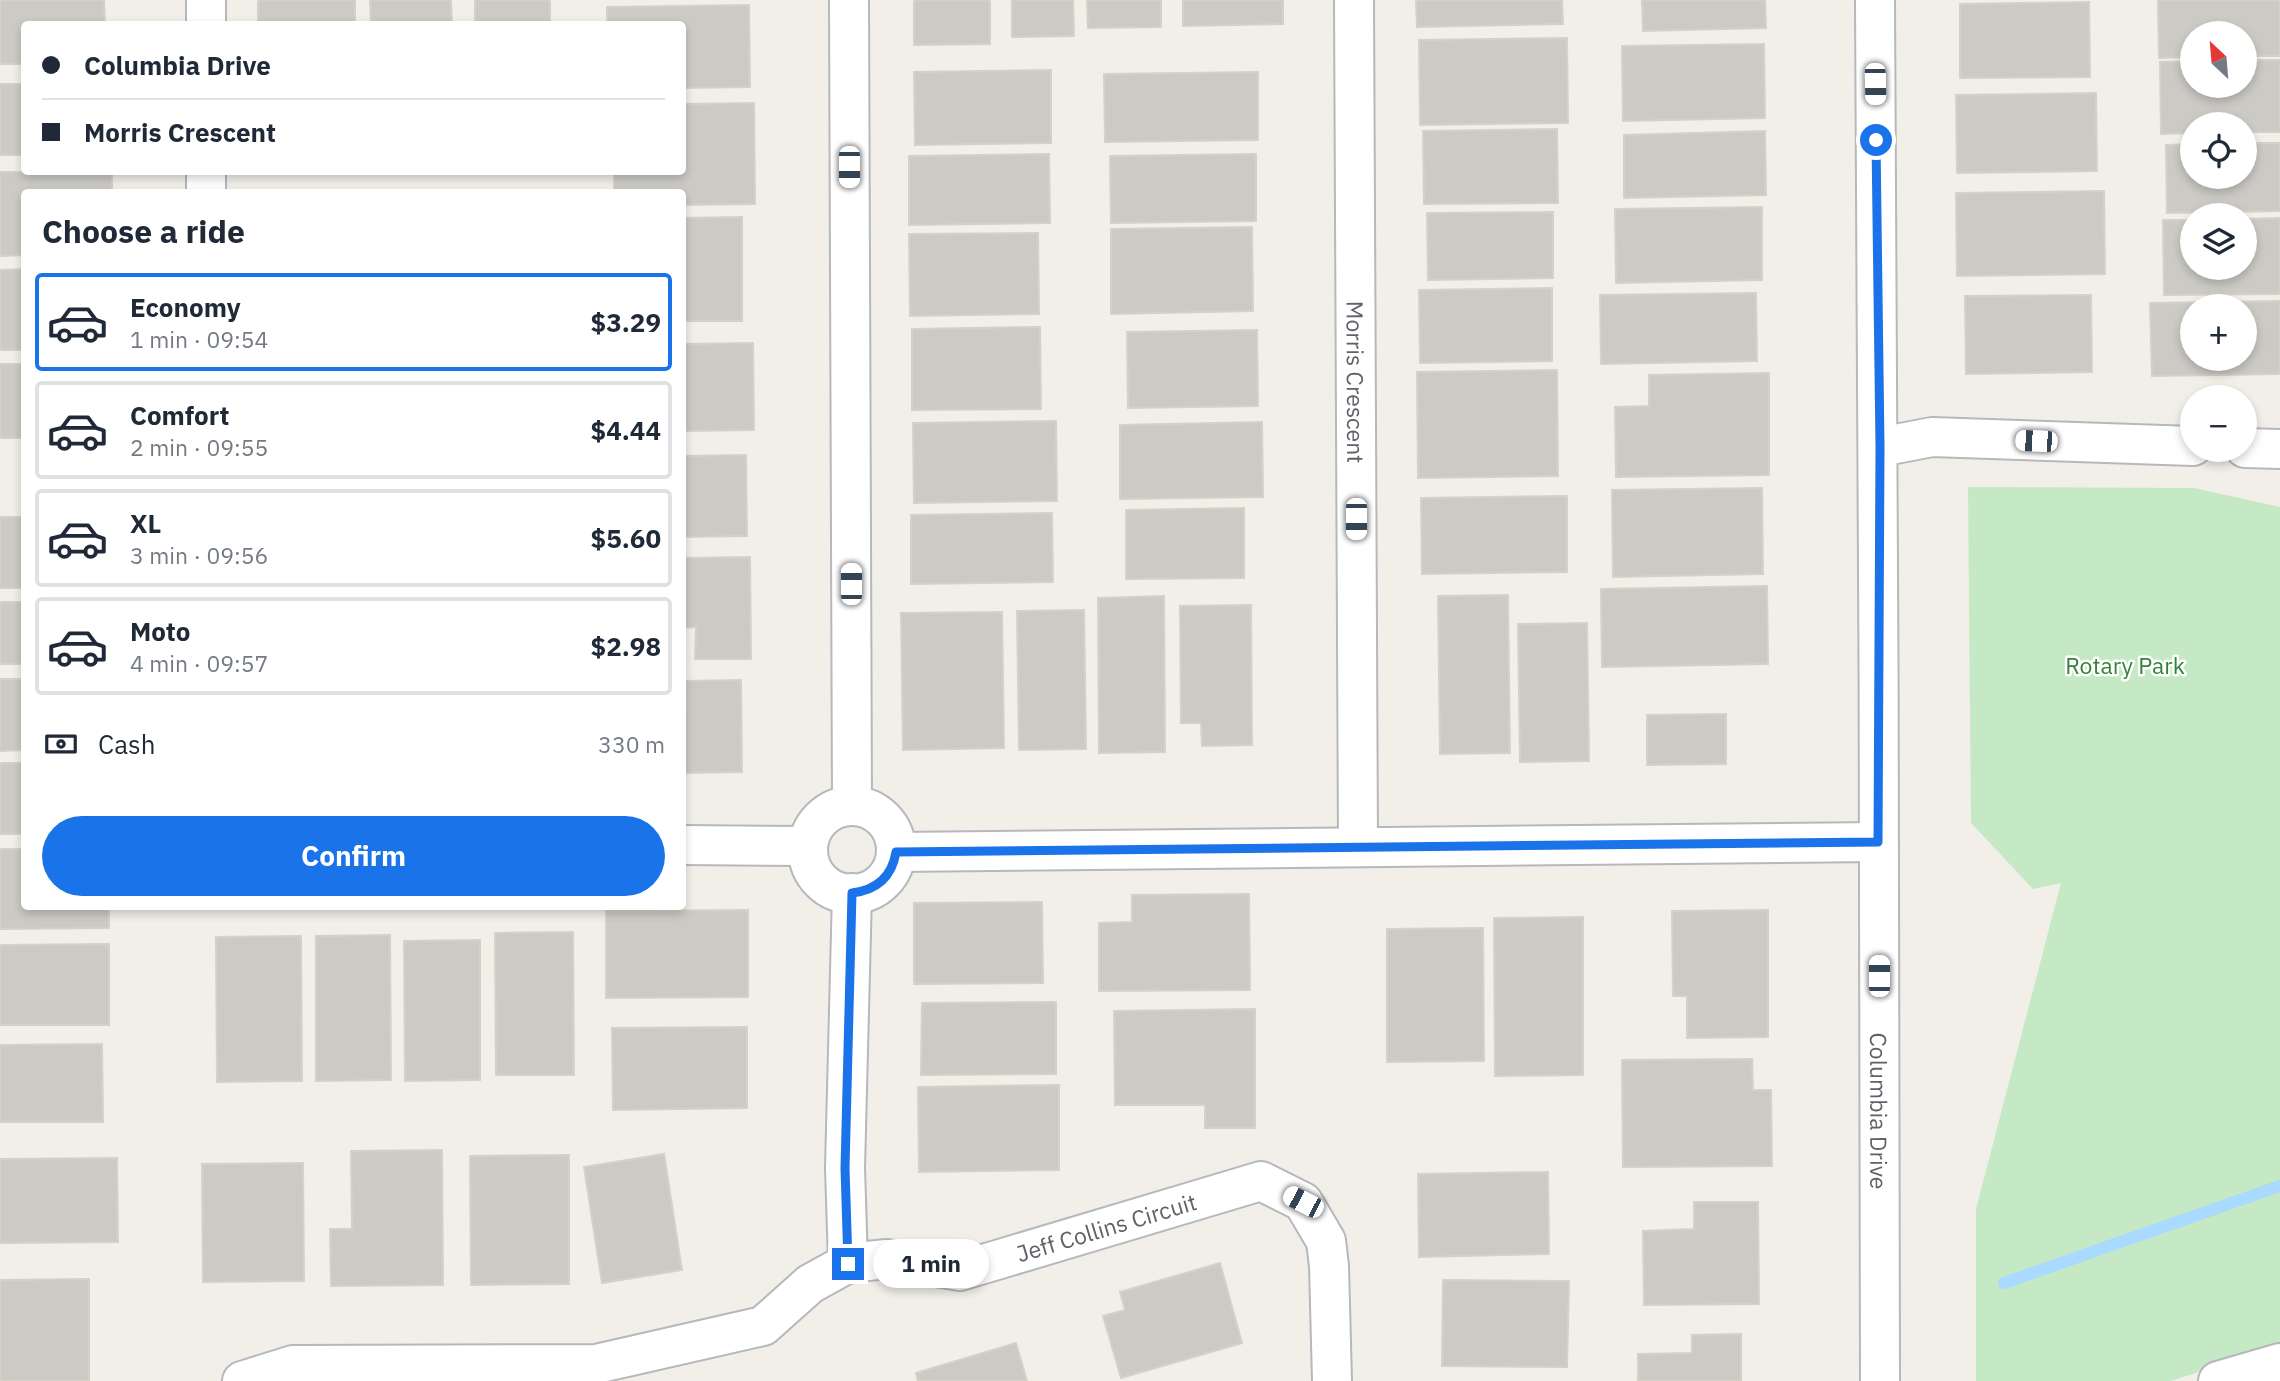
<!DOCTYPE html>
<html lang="en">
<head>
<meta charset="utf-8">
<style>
	body { margin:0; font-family:"IBM Plex Sans",sans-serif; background:#f2f2f3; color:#1f2937; height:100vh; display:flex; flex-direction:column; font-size:26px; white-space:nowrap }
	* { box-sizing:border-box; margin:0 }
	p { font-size:23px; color:#747a83 }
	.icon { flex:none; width:38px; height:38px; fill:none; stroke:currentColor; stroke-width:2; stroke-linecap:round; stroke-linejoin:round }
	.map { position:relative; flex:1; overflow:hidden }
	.drawer { position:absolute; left:21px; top:189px; width:665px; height:721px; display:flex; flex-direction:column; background:#fff; border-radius:7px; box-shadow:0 4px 10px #0003 }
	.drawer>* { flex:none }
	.top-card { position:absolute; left:21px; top:21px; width:665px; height:154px; border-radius:7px; box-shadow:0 4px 10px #0003; display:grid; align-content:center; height:154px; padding:0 21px; background:#fff }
	.needle { width:46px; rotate:334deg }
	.fabs { position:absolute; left:2180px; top:21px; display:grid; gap:14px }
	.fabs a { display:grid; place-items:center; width:77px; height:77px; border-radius:50%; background:#fff; box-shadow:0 4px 10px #0003; font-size:35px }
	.end { position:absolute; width:32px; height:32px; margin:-16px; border:9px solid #1a73e8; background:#fff; box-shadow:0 0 0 4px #fff }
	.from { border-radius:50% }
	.bubble { position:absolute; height:49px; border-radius:24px; background:#fff; box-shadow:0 4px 10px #0003; font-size:23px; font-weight:700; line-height:49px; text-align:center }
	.car { position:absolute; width:21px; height:42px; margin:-21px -10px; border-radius:9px; box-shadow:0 0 5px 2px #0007; background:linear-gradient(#fff 24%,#345 0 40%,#fff 0 76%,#345 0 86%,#fff 0) }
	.top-card b { display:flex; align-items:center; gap:24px; height:66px; font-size:26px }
	.top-card b+b { border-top:2px solid #e0e1e3 }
	.top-card i { width:18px; height:18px; background:#1f2937 }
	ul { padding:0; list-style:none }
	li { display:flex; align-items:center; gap:21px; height:98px; margin:0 14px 10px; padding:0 7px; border:4px solid #e0e1e3; border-radius:7px }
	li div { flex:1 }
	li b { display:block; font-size:26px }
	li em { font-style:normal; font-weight:700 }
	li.active { border-color:#1a73e8 }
	li>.icon { width:63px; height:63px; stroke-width:1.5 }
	h2 { padding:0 21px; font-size:32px; line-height:84px }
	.pay { display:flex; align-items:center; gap:18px; height:77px; padding:0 21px; font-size:26px }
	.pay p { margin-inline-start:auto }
	.cta { display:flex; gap:14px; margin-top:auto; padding:14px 21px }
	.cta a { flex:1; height:80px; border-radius:42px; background:#1a73e8; color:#fff; font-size:28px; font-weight:700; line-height:80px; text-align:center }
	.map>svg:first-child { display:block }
	.green { fill:#c5e8c5 }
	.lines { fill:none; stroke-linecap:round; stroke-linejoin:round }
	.stream { stroke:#aadaff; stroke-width:12 }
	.building { fill:#cccac5; stroke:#d6d1c6; stroke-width:2; fill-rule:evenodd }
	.minor-casing { stroke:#b5b8bc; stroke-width:42 }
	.minor { stroke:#fff; stroke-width:38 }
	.route { stroke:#1a73e8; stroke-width:9 }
	.labels { text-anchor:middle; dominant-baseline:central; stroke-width:5; stroke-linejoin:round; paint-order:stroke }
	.street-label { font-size:23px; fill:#5f6368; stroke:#fff }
	.park-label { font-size:23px; fill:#348238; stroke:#fff }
</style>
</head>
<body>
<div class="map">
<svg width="2280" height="1381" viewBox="0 0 2280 1381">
	<rect width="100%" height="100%" fill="#f1efe8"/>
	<!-- green -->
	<path class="green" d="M1968 487 2194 488 2280 507V1347L2170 1381H1976V1209L2061 883 2033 889 1971 823Z"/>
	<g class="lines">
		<!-- stream -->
		<path class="stream" d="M2004 1283 2280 1186"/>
	</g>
	<!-- building -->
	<path class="building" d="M0 0H104L105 24H24V64H0Z
		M258 0H355V24H258Z
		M370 0H451L452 24H371Z
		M475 0H550V24H475Z
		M914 0H990V44L914 45Z
		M1012 0H1073L1074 36 1012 37Z
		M1087 0H1161V27L1088 28Z
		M1183 0H1283V24L1183 26Z
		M1416 0H1562L1563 24 1417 27Z
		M1642 0H1765L1766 28 1643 31Z
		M2158 0H2280V56H2245V33H2193V57L2159 58Z
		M2089 2 2090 77 1960 78V4Z
		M749 5 750 87 682 88V24H607V7Z
		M1567 38 1568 123 1420 125 1419 40Z
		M1764 44 1765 118 1623 121 1622 46Z
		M2245 60H2280V132H2245V124H2193V133L2161 134 2160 62 2193 61V86H2245Z
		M1051 70V143L915 145 914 72Z
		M1258 72V140L1105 142 1104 74Z
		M0 84H24V155H0Z
		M2096 93 2097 171 1957 173 1956 95Z
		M754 103 755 204 682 205V192H614V172H682V104Z
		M1557 129 1558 203 1424 204 1423 131Z
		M1765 131 1766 195 1624 198V135Z
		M2245 143H2280V211L2167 213 2166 145 2193 144V177H2245Z
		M1049 154 1050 223 909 225V156Z
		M1256 154V221L1111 223 1110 156Z
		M0 172H112V192H24V255L0 256Z
		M2104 191 2105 274 1957 276 1956 193Z
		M1762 207V280L1616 283 1615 209Z
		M1553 212V278L1428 280 1427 213Z
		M742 217V321H682V218Z
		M2280 218V294L2164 295 2163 220H2193V268H2245V219Z
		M1252 227 1253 311 1111 314V229Z
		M1038 233 1039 314 910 316 909 234Z
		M24 269V350H0V270Z
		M1552 288V361L1420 363 1419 290Z
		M1756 293 1757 361 1601 364 1600 295Z
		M2091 295 2092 372 1966 374 1965 296Z
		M2280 301V374L2152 376 2150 303ZM2193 306H2245V359H2193Z
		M1040 327 1041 409 912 410V329Z
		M1257 330 1258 406 1128 408 1127 332Z
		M753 343 754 430 682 431V344Z
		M0 364H24V438H0Z
		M1557 370 1558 476 1418 478 1417 372Z
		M1769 373V475L1616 477 1615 407 1649 406V375Z
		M1056 421 1057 501 914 503 913 423Z
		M1262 422 1263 497 1120 499V425Z
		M746 455 747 536 682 537V456Z
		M1762 488 1763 574 1613 577 1612 490Z
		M1567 496V572L1422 574 1421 498Z
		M1244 508V578L1126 579V510Z
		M1052 513 1053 582 911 584V515Z
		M0 517H24V588H0Z
		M750 557 751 659H695L696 627 682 628V558Z
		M1767 586 1768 664 1602 667 1601 589Z
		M1508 595 1510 753 1440 754 1438 596Z
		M1164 596 1165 752 1099 753 1098 598Z
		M0 602H24V664H0Z
		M1251 605 1252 745 1202 746 1201 723H1181L1180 606Z
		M1084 610 1086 749 1019 750 1017 611Z
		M1002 612 1004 748 903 750 901 613Z
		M1587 623 1589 761 1520 762 1518 624Z
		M0 679H24V750L0 751Z
		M741 680 742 772 682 773V710H686L685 681Z
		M1726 714V764L1647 765V715Z
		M0 763H24V834H0Z
		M0 849H24V906H109V928L0 929Z
		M1249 894 1250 990 1099 991V923L1132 922V895Z
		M1042 902 1043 983 914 984V903Z
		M748 910V997L606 998V911Z
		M1768 910V1037L1687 1038V996H1673L1672 911Z
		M1583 917V1075L1495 1076 1494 918Z
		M1483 928 1484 1061 1387 1062V929Z
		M573 932 574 1075H496L495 933Z
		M390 935 391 1080 316 1081V936Z
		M301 936 302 1081 217 1082 216 937Z
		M480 940V1080L405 1081 404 941Z
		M109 944V1025H0V945Z
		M1056 1002V1074L921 1075 922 1003Z
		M1255 1009V1128H1205V1105H1115L1114 1011Z
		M747 1027V1108L613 1110 612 1028Z
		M102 1044 103 1122H0V1045Z
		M1752 1059 1753 1090H1771L1772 1166 1623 1167 1622 1060Z
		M1059 1085V1170L919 1172 918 1087Z
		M442 1150 443 1285 331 1286 330 1229H352L351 1151Z
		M664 1154 682 1270 602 1283 584 1167Z
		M569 1155V1284L471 1285 470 1156Z
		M117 1158 118 1242 0 1243V1159Z
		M303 1163 304 1281 203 1282 202 1164Z
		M1548 1172 1549 1254 1419 1257 1418 1174Z
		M1694 1202H1758L1759 1304 1644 1305 1643 1231 1694 1229Z
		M1220 1263 1242 1343 1121 1378 1103 1316 1125 1310 1120 1292Z
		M89 1279V1381H0V1280Z
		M1443 1280 1569 1281 1567 1367 1442 1366Z
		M1741 1334V1381H1638V1354L1692 1353V1335Z
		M1016 1343 1027 1381H918L916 1373Z"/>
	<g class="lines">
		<!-- minor casing -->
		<g class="minor-casing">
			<g id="minor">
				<path d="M849 0 852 806"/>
				<path id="s1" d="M1354 0 1358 846"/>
				<path id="s2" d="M1875 0C1880 460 1878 921 1880 1381"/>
				<path d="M206 24V0"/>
				<path d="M206 192V172"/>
				<path d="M1880 447 1932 437 2193 446"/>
				<path d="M2245 448 2280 449"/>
				<circle cx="852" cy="850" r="44"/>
				<path d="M682 845 808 846"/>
				<path d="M896 852 1878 842"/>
				<path d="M848 1263 845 1168 852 893"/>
				<path id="s3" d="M242 1381 293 1365 596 1364 763 1326 810 1284 848 1263 887 1259 960 1271 1261 1181 1303 1202 1326 1241 1329 1266 1332 1381"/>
				<path d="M2218 1381 2280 1363"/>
			</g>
		</g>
		<!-- minor -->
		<use href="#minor" class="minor"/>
	</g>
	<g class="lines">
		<!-- route -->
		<path class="route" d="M848 1264 845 1168 852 893C876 890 892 877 896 852L1878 842 1880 447 1876 140"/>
	</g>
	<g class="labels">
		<!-- street labels -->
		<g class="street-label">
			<text stroke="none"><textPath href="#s1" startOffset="382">Morris Crescent</textPath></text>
			<text stroke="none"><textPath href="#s2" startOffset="1111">Columbia Drive</textPath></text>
			<text stroke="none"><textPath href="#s3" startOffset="900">Jeff Collins Circuit</textPath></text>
		</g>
		<!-- park labels -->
		<g class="park-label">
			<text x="2125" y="665">Rotary Park</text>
		</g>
	</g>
</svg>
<div class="fabs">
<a><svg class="needle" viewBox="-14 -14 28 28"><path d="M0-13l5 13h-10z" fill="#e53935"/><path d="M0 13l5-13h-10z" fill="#747a83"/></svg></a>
<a><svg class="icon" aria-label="locate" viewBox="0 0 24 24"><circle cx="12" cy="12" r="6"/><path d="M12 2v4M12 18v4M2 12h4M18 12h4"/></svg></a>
<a><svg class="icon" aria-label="layers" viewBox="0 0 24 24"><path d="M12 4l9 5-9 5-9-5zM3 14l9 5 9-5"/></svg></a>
<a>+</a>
<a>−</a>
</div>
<i class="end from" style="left:1876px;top:140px"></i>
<i class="end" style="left:848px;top:1264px"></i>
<div class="bubble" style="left:873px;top:1239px;width:116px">1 min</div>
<i class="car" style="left:1875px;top:84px;rotate:179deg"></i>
<i class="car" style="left:849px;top:167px;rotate:180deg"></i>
<i class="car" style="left:2036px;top:441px;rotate:272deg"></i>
<i class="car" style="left:1356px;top:519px;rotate:180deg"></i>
<i class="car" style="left:851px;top:584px;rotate:0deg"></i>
<i class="car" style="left:1879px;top:976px;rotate:0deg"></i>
<i class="car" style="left:1303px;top:1202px;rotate:297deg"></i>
<div class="top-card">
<b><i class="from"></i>Columbia Drive</b>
<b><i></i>Morris Crescent</b>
</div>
<section class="drawer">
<h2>Choose a ride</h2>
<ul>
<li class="active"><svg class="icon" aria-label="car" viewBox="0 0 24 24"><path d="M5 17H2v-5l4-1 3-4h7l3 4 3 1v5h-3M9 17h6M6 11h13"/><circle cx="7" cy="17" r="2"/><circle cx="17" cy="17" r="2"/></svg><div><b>Economy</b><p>1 min · 09:54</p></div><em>$3.29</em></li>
<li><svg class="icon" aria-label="car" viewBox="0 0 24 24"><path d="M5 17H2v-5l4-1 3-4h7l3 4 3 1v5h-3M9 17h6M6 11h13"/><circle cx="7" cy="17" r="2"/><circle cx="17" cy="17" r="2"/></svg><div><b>Comfort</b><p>2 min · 09:55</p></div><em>$4.44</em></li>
<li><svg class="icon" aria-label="car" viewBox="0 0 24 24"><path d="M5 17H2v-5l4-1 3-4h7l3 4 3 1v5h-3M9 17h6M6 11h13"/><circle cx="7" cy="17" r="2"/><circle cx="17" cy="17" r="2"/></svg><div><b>XL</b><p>3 min · 09:56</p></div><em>$5.60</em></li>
<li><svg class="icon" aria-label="car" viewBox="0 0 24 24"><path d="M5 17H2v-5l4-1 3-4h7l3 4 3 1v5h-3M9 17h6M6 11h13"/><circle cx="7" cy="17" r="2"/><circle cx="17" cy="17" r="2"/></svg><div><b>Moto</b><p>4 min · 09:57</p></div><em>$2.98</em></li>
</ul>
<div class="pay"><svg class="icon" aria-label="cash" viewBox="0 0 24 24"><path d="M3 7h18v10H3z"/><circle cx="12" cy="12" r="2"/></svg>Cash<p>330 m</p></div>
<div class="cta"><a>Confirm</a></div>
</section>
</div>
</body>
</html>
